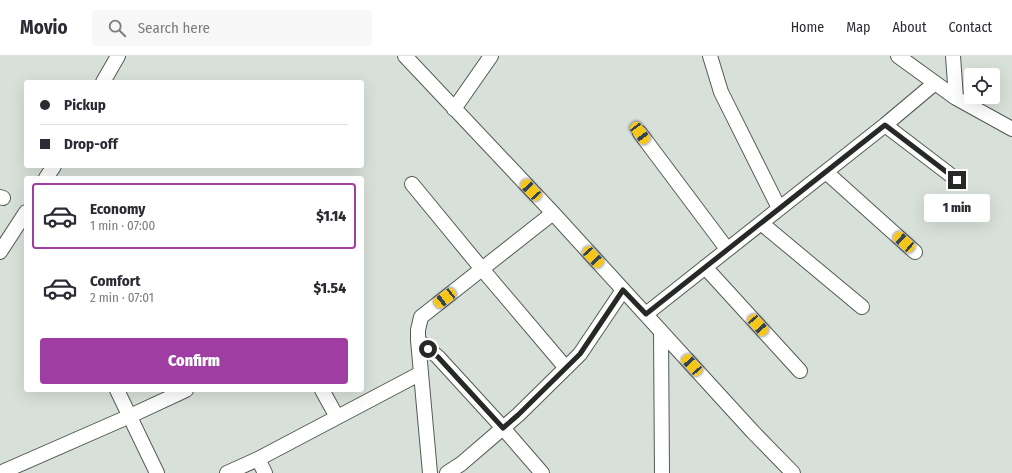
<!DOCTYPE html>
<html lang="en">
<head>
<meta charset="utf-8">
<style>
	body { margin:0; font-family:"Fira Sans Condensed",sans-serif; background:#f7f7f7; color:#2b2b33; height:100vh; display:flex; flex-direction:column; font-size:15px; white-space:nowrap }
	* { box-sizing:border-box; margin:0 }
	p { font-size:13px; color:#7c7c81 }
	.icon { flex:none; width:22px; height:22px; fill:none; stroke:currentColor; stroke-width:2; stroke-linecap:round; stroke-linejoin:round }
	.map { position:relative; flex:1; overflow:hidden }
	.sheet { position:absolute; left:24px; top:120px; width:340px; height:216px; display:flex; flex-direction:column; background:#fff; border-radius:4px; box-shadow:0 4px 16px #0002 }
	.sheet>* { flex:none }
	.banner { position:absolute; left:24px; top:24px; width:340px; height:88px; border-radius:4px; box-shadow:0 4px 16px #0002; display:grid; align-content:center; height:88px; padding:0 16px; background:#fff }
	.tools { position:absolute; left:964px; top:12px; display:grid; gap:8px }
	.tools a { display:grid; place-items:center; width:36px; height:36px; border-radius:4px; background:#fff; box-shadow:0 4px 16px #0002; font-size:20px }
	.end { position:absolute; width:18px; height:18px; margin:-9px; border:5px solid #262926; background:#fff; box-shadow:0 0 0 2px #fff }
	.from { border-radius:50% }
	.bubble { position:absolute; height:28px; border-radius:4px; background:#fff; box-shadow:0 4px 16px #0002; font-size:13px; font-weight:800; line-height:28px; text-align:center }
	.car { position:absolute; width:12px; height:24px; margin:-12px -6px; border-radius:5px; box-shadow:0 0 3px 1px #0007; background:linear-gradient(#f5c518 24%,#345 0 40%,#f5c518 0 76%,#345 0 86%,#f5c518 0) }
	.banner b { display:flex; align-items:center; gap:14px; height:38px; font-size:15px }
	.banner b+b { border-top:1px solid #e1e1e2 }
	.banner i { width:10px; height:10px; background:#2b2b33 }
	ul { padding:7px 0 0; list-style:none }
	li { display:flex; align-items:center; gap:12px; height:66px; margin:0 8px 6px; padding:0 8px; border:2px solid transparent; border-radius:4px }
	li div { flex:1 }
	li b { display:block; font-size:15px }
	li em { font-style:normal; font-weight:800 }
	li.active { border-color:#a03da2 }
	li>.icon { width:36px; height:36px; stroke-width:1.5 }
	.cta { display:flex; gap:8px; margin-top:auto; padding:8px 16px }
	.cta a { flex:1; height:46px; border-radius:4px; background:#a03da2; color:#fff; font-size:16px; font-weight:800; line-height:46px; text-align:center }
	header { display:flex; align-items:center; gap:24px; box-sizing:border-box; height:56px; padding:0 20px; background:#fff; border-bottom:1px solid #e1e1e2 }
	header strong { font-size:19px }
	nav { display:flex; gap:22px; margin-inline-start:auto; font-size:14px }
	.search { width:280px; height:36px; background:#f7f7f7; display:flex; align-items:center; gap:10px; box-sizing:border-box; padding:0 14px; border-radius:4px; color:#7c7c81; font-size:15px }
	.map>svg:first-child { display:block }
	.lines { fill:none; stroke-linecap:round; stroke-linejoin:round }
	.minor-casing { stroke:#535b53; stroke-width:16 }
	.minor { stroke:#fff; stroke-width:14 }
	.route { stroke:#262926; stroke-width:5 }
</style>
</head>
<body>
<header>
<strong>Movio</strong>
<div class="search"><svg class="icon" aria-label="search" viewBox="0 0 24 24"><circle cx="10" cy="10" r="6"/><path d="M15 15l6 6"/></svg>Search here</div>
<nav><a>Home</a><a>Map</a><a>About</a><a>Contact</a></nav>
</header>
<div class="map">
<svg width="1012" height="417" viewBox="0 0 1012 417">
	<rect width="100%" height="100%" fill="#d8e1d9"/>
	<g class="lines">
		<!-- minor casing -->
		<g class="minor-casing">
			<path id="minor" d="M405 0 553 157 753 376 793 417
				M710 0 721 36 779 152
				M898 0 956 42 1012 73
				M953 0 956 42
				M103 26 118 0
				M454 53 491 0
				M885 69 957 124
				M640 77 727 193
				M826 116 915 196
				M46 122 54 110
				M412 128 482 213 566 312
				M0 141 3 142
				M761 167 862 251
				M0 196 26 156
				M705 211 800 315
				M646 258 885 69 935 27
				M661 275 662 417
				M418 284 430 417
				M117 334 157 417
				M322 334 337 361
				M258 403 265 417
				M0 417 130 360 186 334
				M227 417 258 403 421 317
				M447 417 461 408 518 359 580 298 623 234
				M542 417 503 372 438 301 418 284V274L421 261 553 157"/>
		</g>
		<!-- minor -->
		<use href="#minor" class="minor"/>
	</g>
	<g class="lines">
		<!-- route -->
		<path class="route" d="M428 293 438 301 503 372 518 359 580 298 623 234 646 258 885 69 957 124"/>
	</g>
</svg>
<div class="tools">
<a><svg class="icon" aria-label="locate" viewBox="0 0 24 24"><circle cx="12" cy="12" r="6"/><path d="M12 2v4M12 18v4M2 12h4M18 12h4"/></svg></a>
</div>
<i class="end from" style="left:428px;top:293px"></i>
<i class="end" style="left:957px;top:124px"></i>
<div class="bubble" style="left:924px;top:138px;width:66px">1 min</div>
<i class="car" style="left:640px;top:77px;rotate:143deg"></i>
<i class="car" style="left:531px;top:134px;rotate:317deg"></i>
<i class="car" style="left:904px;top:186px;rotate:312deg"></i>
<i class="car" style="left:593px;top:201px;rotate:137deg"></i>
<i class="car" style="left:445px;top:242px;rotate:232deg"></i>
<i class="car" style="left:758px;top:269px;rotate:138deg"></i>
<i class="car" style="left:692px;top:309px;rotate:318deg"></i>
<div class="banner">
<b><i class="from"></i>Pickup</b>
<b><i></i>Drop-off</b>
</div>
<section class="sheet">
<ul>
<li class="active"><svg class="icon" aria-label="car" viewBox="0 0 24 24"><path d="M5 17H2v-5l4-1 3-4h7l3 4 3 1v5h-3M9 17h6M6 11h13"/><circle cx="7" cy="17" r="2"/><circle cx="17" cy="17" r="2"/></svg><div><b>Economy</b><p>1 min · 07:00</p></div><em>$1.14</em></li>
<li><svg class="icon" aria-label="car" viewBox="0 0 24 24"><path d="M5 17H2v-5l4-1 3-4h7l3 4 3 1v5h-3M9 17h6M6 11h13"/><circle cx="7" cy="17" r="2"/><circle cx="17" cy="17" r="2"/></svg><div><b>Comfort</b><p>2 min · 07:01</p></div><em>$1.54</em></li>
</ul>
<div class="cta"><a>Confirm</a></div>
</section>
</div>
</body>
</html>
